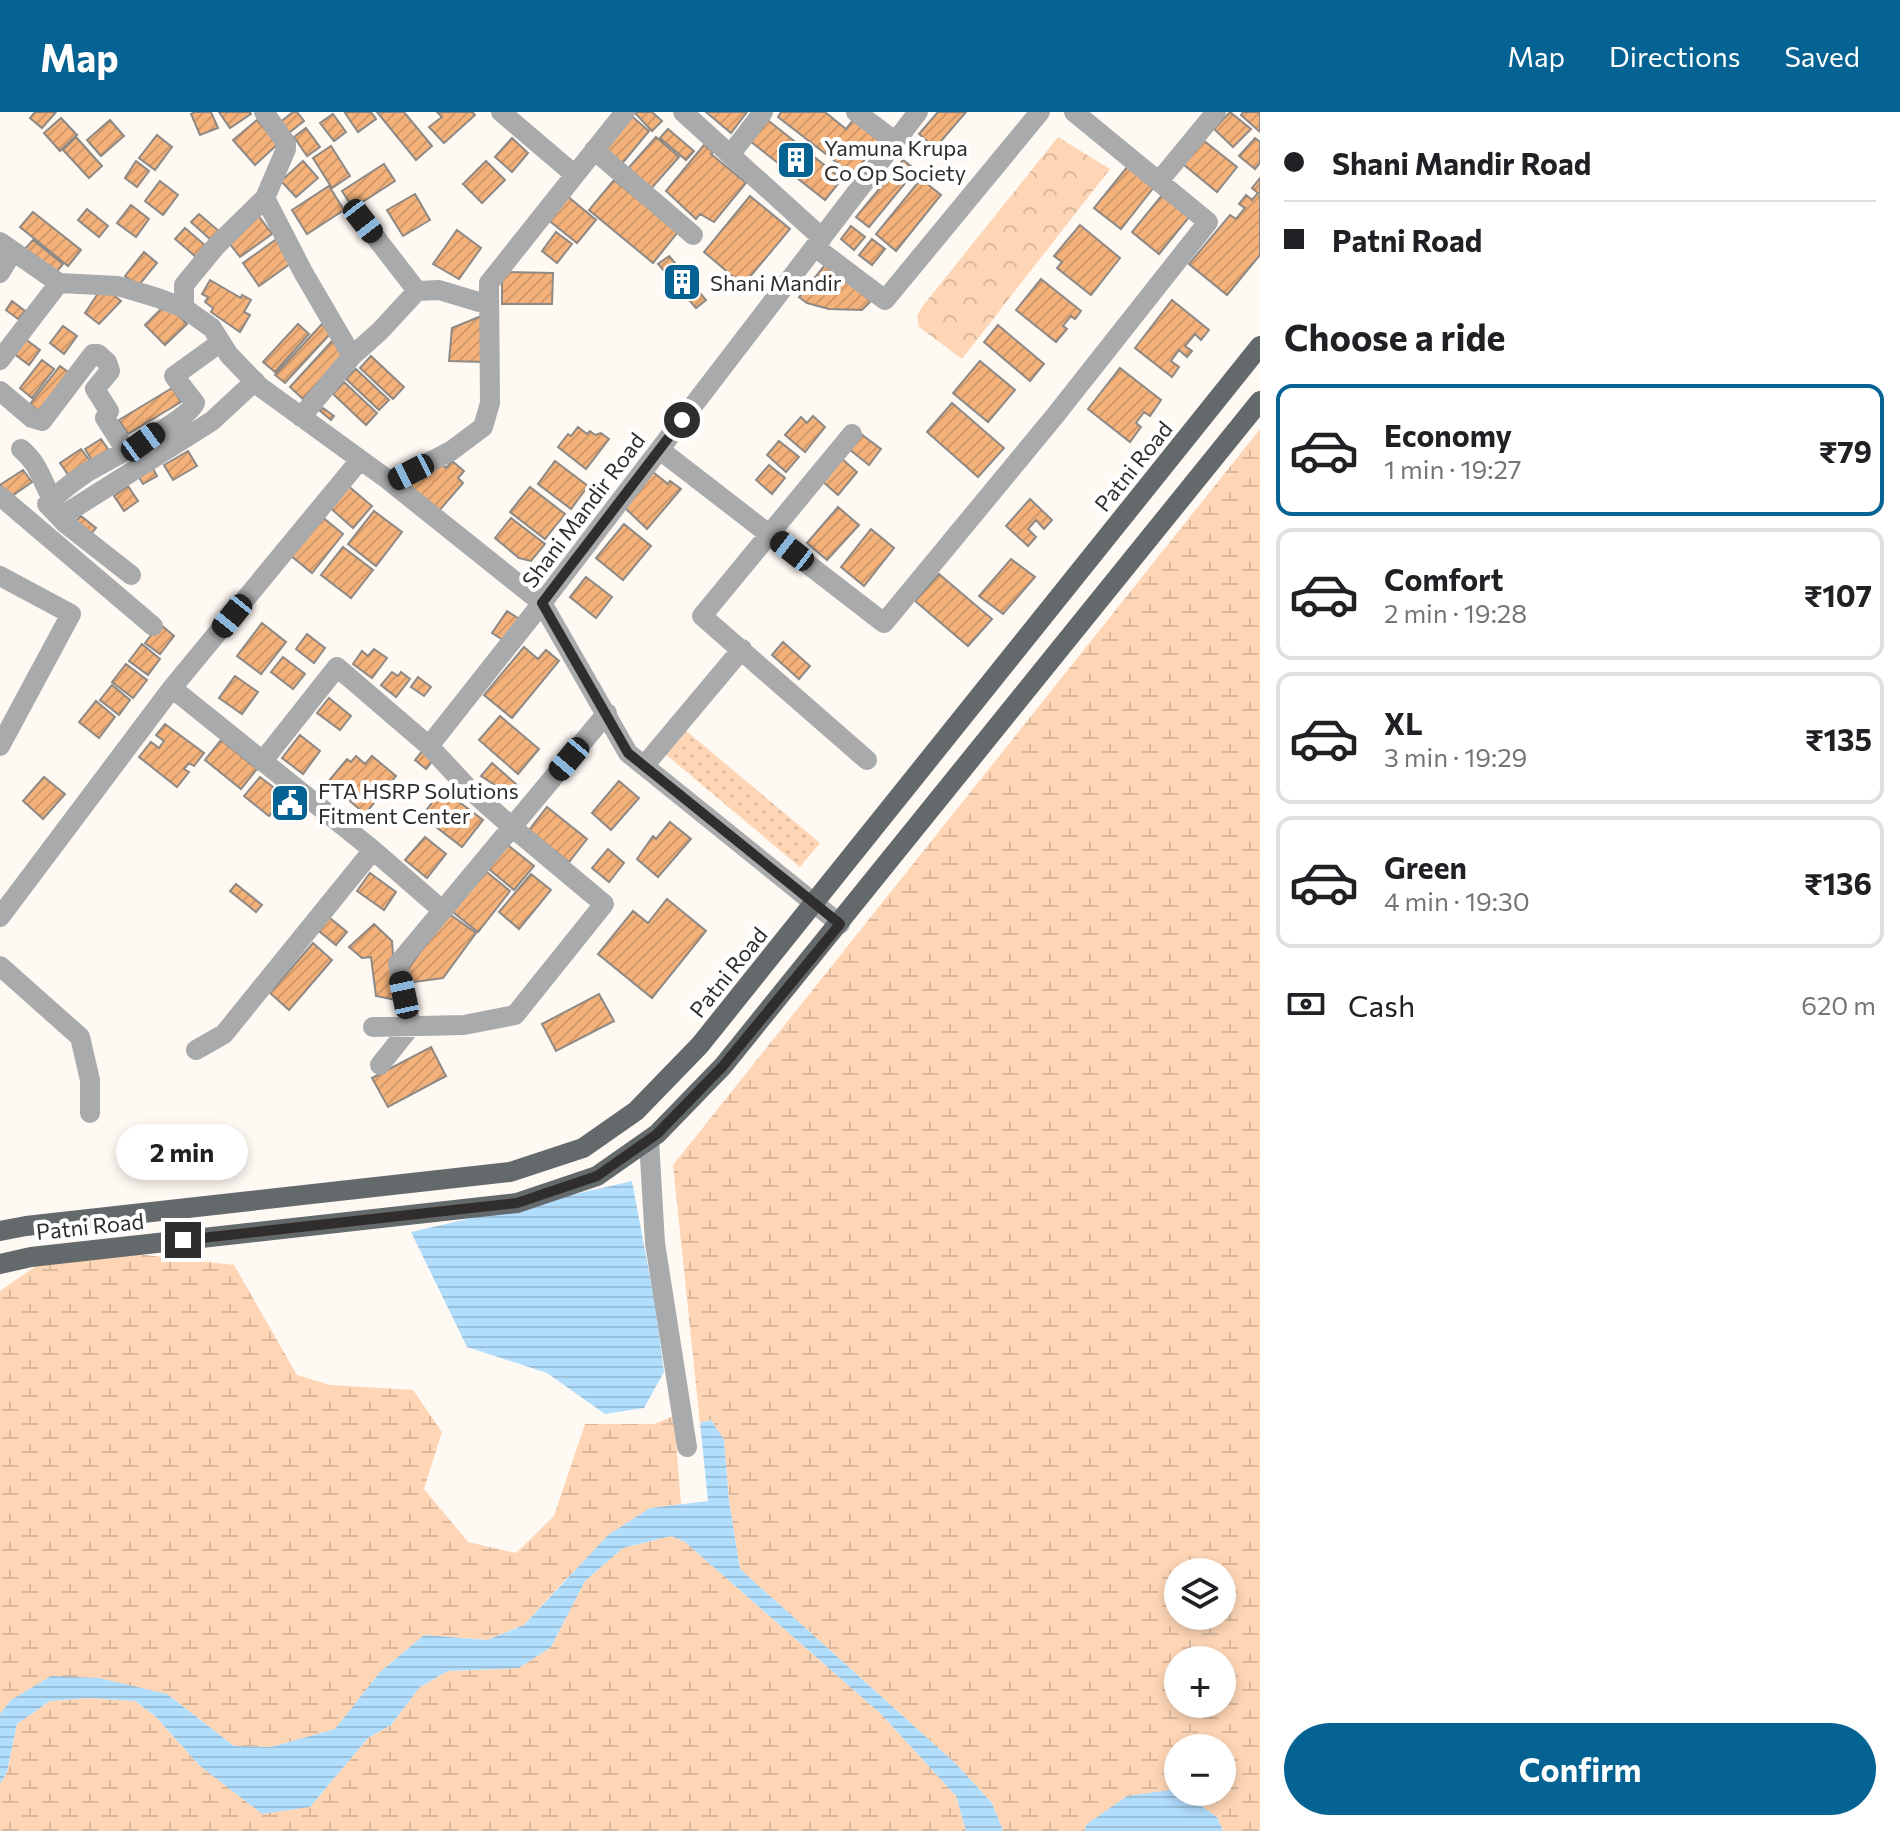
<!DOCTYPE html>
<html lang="en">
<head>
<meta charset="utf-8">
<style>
	body { margin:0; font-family:Commissioner,sans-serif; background:#f6f6f6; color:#202124; height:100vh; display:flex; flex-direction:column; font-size:30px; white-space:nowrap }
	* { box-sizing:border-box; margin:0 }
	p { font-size:26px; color:#757577 }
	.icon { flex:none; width:44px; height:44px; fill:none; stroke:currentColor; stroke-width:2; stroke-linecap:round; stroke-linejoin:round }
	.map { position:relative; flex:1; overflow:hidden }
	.drawer { display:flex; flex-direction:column; background:#fff; width:640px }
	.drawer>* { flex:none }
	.guide { display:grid; align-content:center; height:176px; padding:0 24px; background:#fff }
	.controls { position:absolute; left:1164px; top:1446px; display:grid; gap:16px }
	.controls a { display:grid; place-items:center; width:72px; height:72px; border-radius:50%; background:#fff; box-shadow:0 4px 12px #0003; font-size:40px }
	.end { position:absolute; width:36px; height:36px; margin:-18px; border:10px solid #302e2c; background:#fff; box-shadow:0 0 0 4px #fff }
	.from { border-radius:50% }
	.bubble { position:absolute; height:56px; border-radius:28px; background:#fff; box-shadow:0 4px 12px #0003; font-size:26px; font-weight:700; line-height:56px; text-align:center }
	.car { position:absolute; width:24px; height:48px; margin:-24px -12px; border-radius:10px; box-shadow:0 0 6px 2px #0007; background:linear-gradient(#222 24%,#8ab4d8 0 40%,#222 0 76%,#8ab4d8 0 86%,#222 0) }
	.guide b { display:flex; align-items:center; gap:28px; height:76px; font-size:30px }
	.guide b+b { border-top:2px solid #e0e0e0 }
	.guide i { width:20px; height:20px; background:#202124 }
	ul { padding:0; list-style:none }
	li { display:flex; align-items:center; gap:24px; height:132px; margin:0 16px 12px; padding:0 8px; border:4px solid #e0e0e0; border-radius:16px }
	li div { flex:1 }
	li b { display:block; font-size:30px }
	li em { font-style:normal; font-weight:700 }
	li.selected { border-color:#056393 }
	li>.icon { width:72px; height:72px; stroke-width:1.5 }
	h2 { padding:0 24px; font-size:36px; line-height:96px }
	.pay { display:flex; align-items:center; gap:20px; height:88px; padding:0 24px; font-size:30px }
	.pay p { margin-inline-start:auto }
	.primary-button { display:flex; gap:16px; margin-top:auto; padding:16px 24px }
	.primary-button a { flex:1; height:92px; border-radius:48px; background:#056393; color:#fff; font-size:32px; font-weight:700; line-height:92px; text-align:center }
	header { display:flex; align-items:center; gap:48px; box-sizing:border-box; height:112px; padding:0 40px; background:#056393; color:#fff }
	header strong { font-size:38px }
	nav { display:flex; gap:44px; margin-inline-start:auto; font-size:28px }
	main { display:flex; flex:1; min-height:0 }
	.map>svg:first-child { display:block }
	.grass { fill:url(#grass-dots) }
	.wetland { fill:url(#wetland-marsh); fill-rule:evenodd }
	.park { fill:url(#park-crowns) }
	.water { fill:url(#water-rules) }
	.building { fill:url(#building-hatch); stroke:#8e8985; stroke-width:2 }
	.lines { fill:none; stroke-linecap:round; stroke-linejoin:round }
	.minor { stroke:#a8aaac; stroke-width:20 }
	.major { stroke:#64696c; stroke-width:20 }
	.route { stroke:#302e2c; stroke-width:10 }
	.labels { text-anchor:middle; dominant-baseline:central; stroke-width:8; stroke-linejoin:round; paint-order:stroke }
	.poi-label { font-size:22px; fill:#302e2c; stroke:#fff; text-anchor:start }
	.street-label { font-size:22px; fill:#302e2c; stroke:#fff }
</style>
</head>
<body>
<header>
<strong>Map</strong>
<nav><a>Map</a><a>Directions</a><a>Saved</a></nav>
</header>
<main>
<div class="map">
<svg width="1260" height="1719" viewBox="0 0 1260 1719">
	<defs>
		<pattern id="grass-dots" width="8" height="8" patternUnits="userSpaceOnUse" patternTransform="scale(2)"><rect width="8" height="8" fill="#fed6b6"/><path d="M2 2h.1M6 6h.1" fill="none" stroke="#dab89d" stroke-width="1.8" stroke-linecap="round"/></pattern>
		<pattern id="wetland-marsh" width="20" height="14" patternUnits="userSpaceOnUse" patternTransform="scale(2)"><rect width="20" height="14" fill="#fed6b6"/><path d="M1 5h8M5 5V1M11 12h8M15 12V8" fill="none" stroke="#dab89d"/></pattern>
		<pattern id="park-crowns" width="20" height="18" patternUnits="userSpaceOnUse" patternTransform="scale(2)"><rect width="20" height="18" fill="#fed6b6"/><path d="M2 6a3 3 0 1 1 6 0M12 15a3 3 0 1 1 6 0" fill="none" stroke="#dab89d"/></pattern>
		<pattern id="water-rules" width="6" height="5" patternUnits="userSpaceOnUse" patternTransform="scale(2)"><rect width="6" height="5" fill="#b2defd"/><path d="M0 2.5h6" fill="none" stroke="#99bfd9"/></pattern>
		<pattern id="building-hatch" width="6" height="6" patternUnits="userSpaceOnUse" patternTransform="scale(2)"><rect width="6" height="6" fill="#f4b27a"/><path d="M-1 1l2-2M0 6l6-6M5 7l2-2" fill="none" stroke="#d2996a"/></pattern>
	</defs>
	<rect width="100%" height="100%" fill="#fff9f4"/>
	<!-- grass -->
	<path class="grass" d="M678 612 820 731 800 755 658 636Z"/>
	<!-- wetland -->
	<path class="wetland" d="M1260 317V1719H1223L1217 1705 1181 1680H1222V1636H1178V1678L1127 1685 1087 1712 1084 1719H1003L992 1691 956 1652 740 1457 729 1389 724 1328 711 1308 700 1311 673 1053ZM1178 1460H1222V1504H1178ZM1178 1548H1222V1592H1178Z
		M65 1134 234 1153 297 1263 330 1273 413 1278 442 1320 424 1377 468 1430 516 1441 554 1404 585 1312H654L674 1304 681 1392 650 1396 566 1467 524 1513 487 1528 424 1523 380 1560 335 1618 271 1635 234 1634 167 1582 11 1588 0 1602V1179Z
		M671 1424 685 1430 881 1602 956 1684 966 1719H0V1672L7 1660 17 1612 50 1589 89 1586 135 1589 155 1604 200 1654 310 1695 368 1626 391 1613 420 1575 448 1559 519 1556 551 1535 585 1469 623 1436Z"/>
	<!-- park -->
	<path class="park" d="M1058 25 1110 57 962 247 919 215 917 204 922 195Z"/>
	<!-- water -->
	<path class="water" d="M632 1069 655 1192 664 1260 644 1296 605 1302 547 1261 467 1235 411 1120Z
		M711 1308 724 1328 729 1389 740 1457 956 1652 992 1691 1003 1719H966L956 1684 881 1602 685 1430 671 1424 623 1436 585 1469 551 1535 519 1556 448 1559 420 1575 391 1613 368 1626 310 1695 262 1702 200 1654 155 1604 135 1589 89 1586 50 1589 17 1612 7 1660 0 1672V1602L11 1588 51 1564 99 1566 167 1582 234 1634 271 1635 335 1617 380 1560 424 1523 487 1528 524 1513 608 1423 650 1396 708 1389 700 1311Z
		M1177 1677 1217 1705 1223 1719H1084L1087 1712 1127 1684Z"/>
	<!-- building -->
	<path class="building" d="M35 0H56L42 16 30 6Z
		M195 0H211L218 16 200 23 191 2Z
		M219 0H250L251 2 230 16Z
		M293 0H297L304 9 286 23 278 12Z
		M347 0H371L376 7 358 20 345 1Z
		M377 0H404L432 34 416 48Z
		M437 0H472L475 3 444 31 429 15 442 5Z
		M634 0H652L662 9 652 19Z
		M706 0H747L731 21Z
		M781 0H825L846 17 853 8 879 29 853 63 778 5Z
		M938 0H966L935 36 919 22Z
		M1230 0 1251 17 1233 35 1214 17Z
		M1243 0H1260V20L1241 3Z
		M628 1 649 19 620 54 598 35Z
		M333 2 346 20 334 29 320 11Z
		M61 6 77 23 60 39 44 21Z
		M765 6 842 67 825 88 750 29Z
		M110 8 124 24 101 44 87 28Z
		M257 8 278 32 255 53 233 28Z
		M306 16 320 35 307 44 294 25Z
		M668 17 694 39 686 48 660 26Z
		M157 23 172 35 155 58 139 46Z
		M76 25 102 54 89 66 63 38Z
		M656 25 679 45 648 80 625 60Z
		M512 26 528 41 512 60 495 45Z
		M1255 26 1260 30V51L1255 57 1239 44Z
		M1203 28 1237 55 1217 80 1183 52Z
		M704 33 713 40 711 42 746 71 714 110 700 102 696 107 666 79Z
		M331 34 350 64 332 76 313 46Z
		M903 48 916 58 869 115 856 105Z
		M136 49 149 59 137 75 125 66Z
		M303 49 318 66 296 85 281 69Z
		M486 49 505 68 482 91 463 72Z
		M384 52 395 69 353 96 342 79Z
		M1128 54 1154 75 1121 117 1094 96Z
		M1260 66V143L1227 183 1189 152 1230 103 1236 107 1245 96 1239 92 1246 83 1252 88 1258 81 1252 76Z
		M921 67 941 83 896 139 876 122Z
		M614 68 678 120 653 151 589 98Z
		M160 69 178 83 163 103 145 89Z
		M329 74 344 98 307 122 292 98Z
		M415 82 430 108 403 124 387 98Z
		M1163 82 1190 104 1159 142 1132 120Z
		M566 83 596 108 577 131 546 106Z
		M750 84 790 117 743 173 704 140Z
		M131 93 149 107 136 125 117 111Z
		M87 97 108 114 99 125 78 108Z
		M33 100 81 138 68 154 20 115Z
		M199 102 220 120 212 129 191 110Z
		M258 103 272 122 240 145 226 127Z
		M1080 113 1120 146 1091 183 1057 156 1062 150 1054 144Z
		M851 114 865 125 854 138 841 127Z
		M185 116 206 134 196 145 175 127Z
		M457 118 481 136 459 167 433 152Z
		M556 120 572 132 557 151 542 139Z
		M278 126 294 149 259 174 243 151Z
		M872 127 885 137 872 153 859 143Z
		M33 128 63 152 54 163 24 138Z
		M144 140 157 151 138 174 125 164Z
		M669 144 706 188 696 196 658 152Z
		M825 153 871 189 862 198 829 197 807 191 799 185Z
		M502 160 553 161 552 192H502Z
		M1041 167 1081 199 1075 207 1071 204 1063 214 1067 217 1056 230 1016 198Z
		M210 168 241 186 242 183 251 188 244 200 250 203 240 220 211 200 213 196 205 190 208 185 202 182Z
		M103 174 121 189 99 212 85 201Z
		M1172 188 1209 218 1201 228 1195 222 1185 234 1192 239 1187 245 1179 238 1171 249 1179 255 1172 265 1135 236Z
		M12 189 25 199 18 207 6 198Z
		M167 191 187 212 165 233 145 213Z
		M486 202 485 250 449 249 452 216Z
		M298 212 309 222 275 260 263 250Z
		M322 212 331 221 285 271 275 263Z
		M998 213 1044 252 1030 269 984 230Z
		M63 214 77 224 64 242 50 231Z
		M24 226 40 238 29 253 13 241Z
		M332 229 345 241 303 287 290 275Z
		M371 244 404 275 393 287 360 256Z
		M42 248 54 257 32 286 20 276Z
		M980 249 1015 278 988 310 953 281Z
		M60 254 72 263 43 302 30 292Z
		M1120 256 1161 288 1150 304 1144 300 1136 311 1141 315 1130 330 1088 297Z
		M356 257 389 288 379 298 346 267Z
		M344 270 377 301 366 313 333 282Z
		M172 276 181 290 128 322 119 308Z
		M952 291 1004 336 978 365 927 320Z
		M323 296 334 304 331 308 320 299Z
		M813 304 825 315 805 340 785 323 801 305 807 311Z
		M578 315 587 322 590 319 595 323 601 321 609 327 586 357 558 335 568 322 571 324Z
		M861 322 881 337 869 353 849 337Z
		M101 327 110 340 93 350 85 337Z
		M779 329 799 345 786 360 767 343Z
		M81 337 90 349 69 364 60 351Z
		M188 339 197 354 173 368 164 353Z
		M841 346 857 360 838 383 822 369Z
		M438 349 446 356 452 349 464 359 458 366 463 371 438 400 405 369Z
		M555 349 588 374 571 397 538 372Z
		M150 351 157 364 143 372 135 359Z
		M769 353 785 366 772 382 756 368Z
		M23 358 32 370 9 386 0 373Z
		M653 360 668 372 670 369 681 377 647 417 624 395Z
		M346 372 372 394 353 416 327 393Z
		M128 374 138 389 124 399 114 384Z
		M530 375 565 402 545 427 510 400Z
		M1030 387 1052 408 1044 417 1036 408 1028 417 1036 425 1028 434 1006 414Z
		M838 395 859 413 827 448 807 431Z
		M374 399 402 420 376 454 348 432Z
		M81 404 96 416 89 424 74 411Z
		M321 404 343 422 312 461 290 443Z
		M511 406 545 432 531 449 519 446 495 426Z
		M624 412 651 434 623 468 596 446Z
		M871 417 894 436 864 474 841 455Z
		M343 435 373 458 351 486 321 463Z
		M1011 447 1035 465 1003 502 979 484Z
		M939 462 992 507 968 534 915 489Z
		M586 465 612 485 596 506 570 485Z
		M507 499 524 510 509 532 492 521Z
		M262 511 286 530 261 562 237 544Z
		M160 512 174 524 160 542 145 531Z
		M307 522 325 536 314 551 296 537Z
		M783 530 810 554 799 567 772 543Z
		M142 532 160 547 148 563 129 549Z
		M524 535 538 547 546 538 559 549 512 606 484 583Z
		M374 537 387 546 372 566 353 552 362 539 368 544Z
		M283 545 305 562 293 577 271 560Z
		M126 552 147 568 133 586 112 570Z
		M392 560 398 564 401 560 410 567 396 585 381 573Z
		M235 564 258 580 242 602 219 586Z
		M418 565 431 575 424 584 411 575Z
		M112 573 130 588 119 603 100 588Z
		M329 586 351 604 340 618 317 601Z
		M96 589 115 605 99 626 79 610Z
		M500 604 539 637 518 662 479 628Z
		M165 612 204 641 194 654 189 651 184 657 189 660 177 675 139 645 151 630 159 636 164 629 156 623Z
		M300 623 320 639 303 662 282 646Z
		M221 628 257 657 241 677 205 648Z
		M424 637 435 646 426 657 415 648Z
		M356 644 365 652 372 644 396 664 365 702 328 670 347 647 351 650Z
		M492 651 516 672 507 681 481 664Z
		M44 665 65 682 43 707 23 689Z
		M260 665 285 684 269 704 244 684Z
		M619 669 639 686 611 718 592 701Z
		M442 677 483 708 462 735 422 704Z
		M547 695 587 727 569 750 529 718Z
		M670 710 691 727 658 765 637 747 653 724 656 727Z
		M425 725 446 742 427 766 405 748Z
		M504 730 534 754 514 778 484 753Z
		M608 737 624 751 609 770 592 756Z
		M482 756 510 779 478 820 449 797Z
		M370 761 396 780 384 798 357 779Z
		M531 762 551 778 519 817 499 800Z
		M236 772 262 793 256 800 230 779Z
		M667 787 706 819 652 886 598 842 633 799 648 811Z
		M448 801 476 821 443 866 414 870 404 863Z
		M325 802 347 820 336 833 314 815Z
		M374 812 392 829 396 888 376 884 371 845 362 846 349 835Z
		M313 831 332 848 289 898 270 881Z
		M599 882 614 909 556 939 542 912Z
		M431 935 446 964 388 995 372 966Z"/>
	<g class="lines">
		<!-- minor -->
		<path class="minor" d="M501 0 575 63
			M683 0 822 126
			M856 0 896 30
			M594 38 693 123
			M730 43 763 0
			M1159 69 1216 0
			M265 86 303 160 352 244 380 219 417 179 439 178 489 193
			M363 109 417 179
			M0 130 59 171 118 174 158 186 184 196 212 216 229 243 259 274 387 367 542 491 628 641 840 812
			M815 135 885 188 1040 0
			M0 161 13 139
			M184 196V173L216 134 265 86 286 37V31L264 0
			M0 248 59 171
			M0 279 32 306 42 309 93 242H98L107 250 110 259 95 277 109 299 105 306 126 339
			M301 305 352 244
			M852 322 702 504 867 648
			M21 337C39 352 41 367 52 387
			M660 338 884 511 1054 305 1208 110 1074 0
			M391 370 451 339 483 315 490 291 489 171 625 0
			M0 384 153 514
			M60 405 212 309 255 269
			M131 463 66 412 47 392C59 381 72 370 86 361 109 346 184 312 195 291L174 264 221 230
			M0 464 71 502 0 634
			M172 576 373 738 442 798
			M429 634 542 491 918 0
			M262 650 337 555 429 634 469 677 512 715 604 792 515 903 464 913 373 915
			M644 654 742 537
			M0 805 172 576 360 348
			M0 854 80 925 90 968V1001
			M196 938 224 922 373 738
			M380 953 411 914 398 852 607 601
			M649 1028 655 1131 687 1335"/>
		<!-- major -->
		<path class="major" d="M0 1119 26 1114 510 1060 583 1036 636 999 700 933 1260 234
			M0 1152 31 1145 517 1091 597 1064 657 1022 723 954 1260 289"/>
	</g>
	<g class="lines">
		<!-- route -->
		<path class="route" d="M183 1128 517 1091 597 1064 657 1022 723 954 840 812 628 641 542 491 682 308"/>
	</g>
	<!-- icons -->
	<defs>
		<g id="building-square" transform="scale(2)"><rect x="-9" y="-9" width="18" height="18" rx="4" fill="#056393" stroke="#fff"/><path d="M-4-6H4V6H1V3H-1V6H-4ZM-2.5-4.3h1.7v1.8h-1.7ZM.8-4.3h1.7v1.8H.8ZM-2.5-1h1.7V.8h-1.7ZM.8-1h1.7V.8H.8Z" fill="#fff"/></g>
		<g id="civic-square" transform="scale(2)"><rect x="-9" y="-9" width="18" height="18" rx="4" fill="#056393" stroke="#fff"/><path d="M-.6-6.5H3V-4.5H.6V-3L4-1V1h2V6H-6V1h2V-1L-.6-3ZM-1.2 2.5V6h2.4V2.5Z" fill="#fff"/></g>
	</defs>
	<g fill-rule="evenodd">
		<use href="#building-square" x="796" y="48"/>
		<use href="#building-square" x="682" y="170"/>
		<use href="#civic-square" x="290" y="691"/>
	</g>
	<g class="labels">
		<!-- poi labels -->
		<g class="poi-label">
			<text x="824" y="35">Yamuna Krupa<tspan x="824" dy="25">Co Op Society</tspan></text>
			<text x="710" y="170">Shani Mandir</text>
			<text x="318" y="678">FTA HSRP Solutions<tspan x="318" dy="25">Fitment Center</tspan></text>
		</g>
		<!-- street labels -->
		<g class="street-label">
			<text transform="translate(1133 354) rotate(-51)">Patni Road</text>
			<text transform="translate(583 398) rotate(-53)">Shani Mandir Road</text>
			<text transform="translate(728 860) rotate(-51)">Patni Road</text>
			<text transform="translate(90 1114) rotate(-6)">Patni Road</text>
		</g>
	</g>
</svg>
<div class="controls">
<a><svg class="icon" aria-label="layers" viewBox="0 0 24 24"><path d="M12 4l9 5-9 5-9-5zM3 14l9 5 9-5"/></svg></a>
<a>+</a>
<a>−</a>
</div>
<i class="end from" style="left:682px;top:308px"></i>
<i class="end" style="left:183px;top:1128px"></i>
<div class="bubble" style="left:116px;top:1012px;width:132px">2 min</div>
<i class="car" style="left:363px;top:109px;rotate:142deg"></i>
<i class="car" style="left:143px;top:330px;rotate:54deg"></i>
<i class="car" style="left:411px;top:360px;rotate:243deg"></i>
<i class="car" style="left:792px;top:439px;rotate:308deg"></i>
<i class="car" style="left:232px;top:504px;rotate:219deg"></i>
<i class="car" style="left:569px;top:647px;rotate:220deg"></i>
<i class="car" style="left:404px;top:883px;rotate:348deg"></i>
</div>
<section class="drawer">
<div class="guide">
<b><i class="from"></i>Shani Mandir Road</b>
<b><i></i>Patni Road</b>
</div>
<h2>Choose a ride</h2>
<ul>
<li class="selected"><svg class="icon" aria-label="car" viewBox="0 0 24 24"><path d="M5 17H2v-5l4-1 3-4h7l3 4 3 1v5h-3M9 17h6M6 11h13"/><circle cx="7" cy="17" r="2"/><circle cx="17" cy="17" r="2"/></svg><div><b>Economy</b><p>1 min · 19:27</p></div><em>₹79</em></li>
<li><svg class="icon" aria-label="car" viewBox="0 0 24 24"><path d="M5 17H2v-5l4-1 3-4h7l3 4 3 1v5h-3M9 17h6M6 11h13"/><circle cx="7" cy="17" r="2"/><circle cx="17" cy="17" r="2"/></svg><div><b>Comfort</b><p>2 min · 19:28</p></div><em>₹107</em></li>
<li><svg class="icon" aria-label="car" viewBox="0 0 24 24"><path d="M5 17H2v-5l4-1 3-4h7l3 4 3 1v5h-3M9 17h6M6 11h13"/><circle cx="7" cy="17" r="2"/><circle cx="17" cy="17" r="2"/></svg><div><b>XL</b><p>3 min · 19:29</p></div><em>₹135</em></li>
<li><svg class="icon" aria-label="car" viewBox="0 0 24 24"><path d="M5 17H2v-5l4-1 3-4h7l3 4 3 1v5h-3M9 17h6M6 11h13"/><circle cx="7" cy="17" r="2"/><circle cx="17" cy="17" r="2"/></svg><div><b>Green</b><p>4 min · 19:30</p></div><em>₹136</em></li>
</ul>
<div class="pay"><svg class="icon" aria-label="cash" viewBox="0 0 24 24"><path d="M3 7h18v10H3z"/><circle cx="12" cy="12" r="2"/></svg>Cash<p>620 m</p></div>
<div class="primary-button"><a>Confirm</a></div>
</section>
</main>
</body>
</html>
